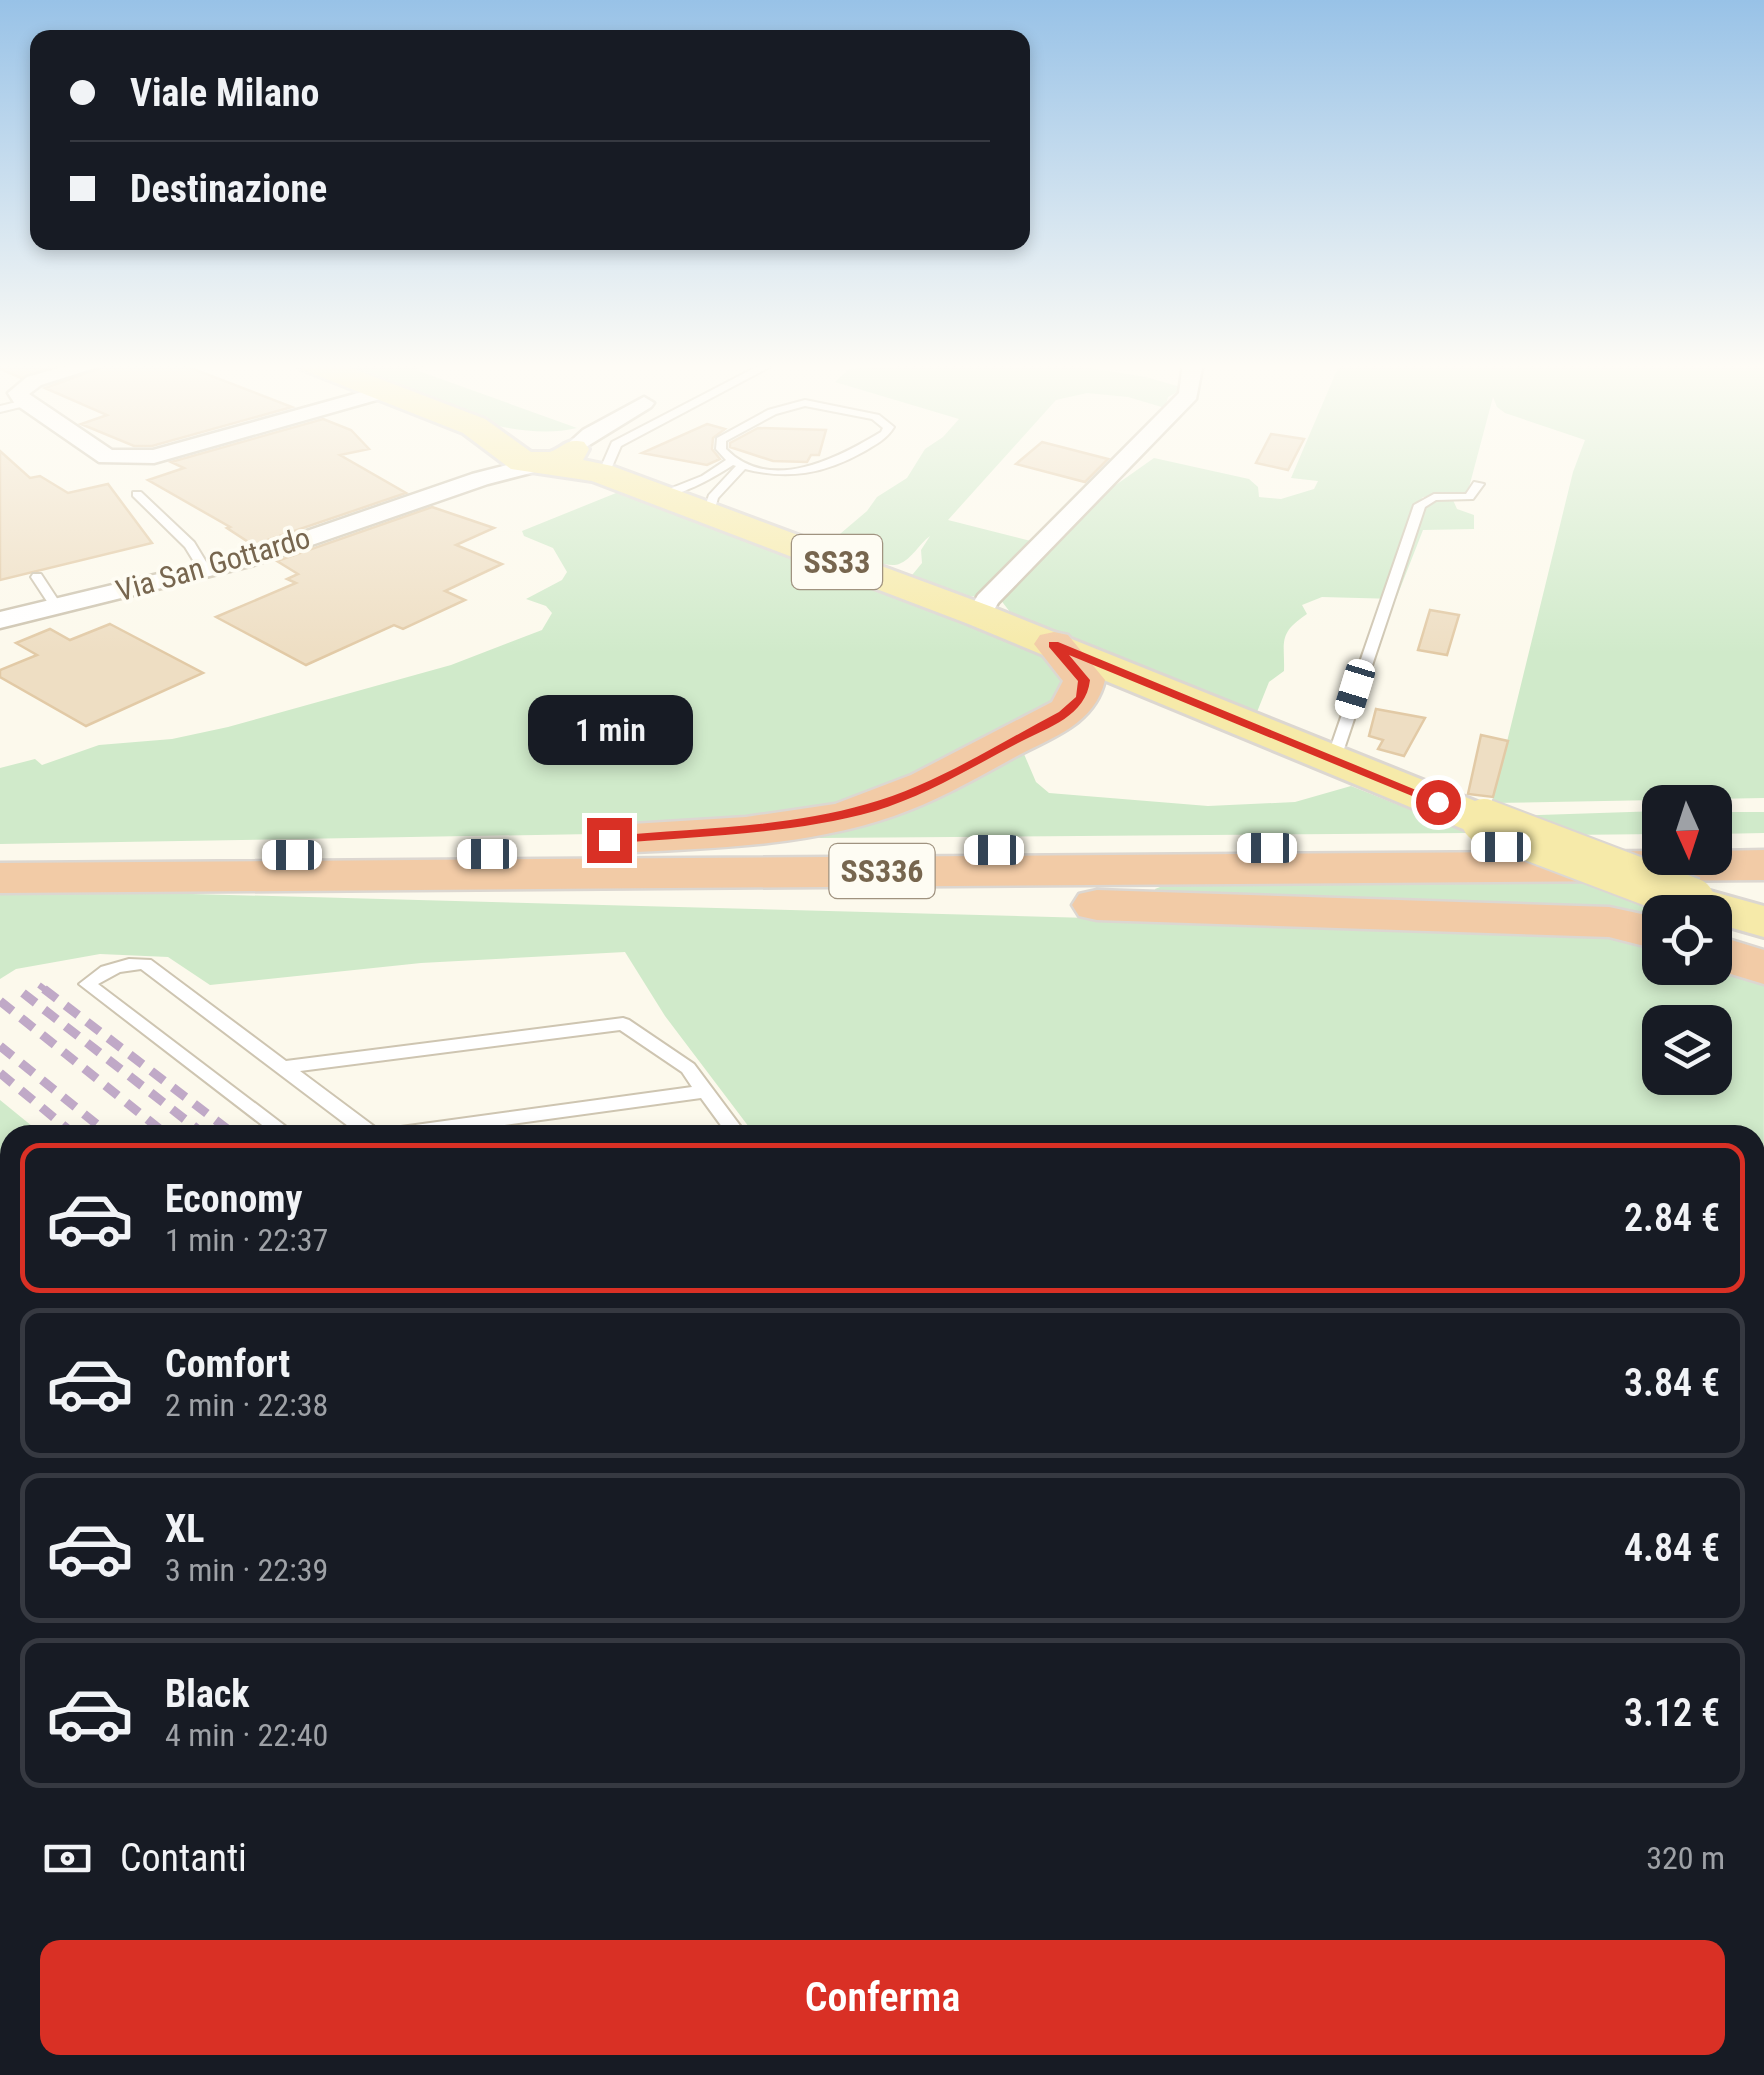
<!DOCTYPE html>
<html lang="it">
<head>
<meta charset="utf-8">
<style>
	body { margin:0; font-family:"Roboto Condensed",sans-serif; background:#20242c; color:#f1f3f6; height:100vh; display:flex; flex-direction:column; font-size:38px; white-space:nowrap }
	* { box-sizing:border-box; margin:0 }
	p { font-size:32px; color:#9ea1a6 }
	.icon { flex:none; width:55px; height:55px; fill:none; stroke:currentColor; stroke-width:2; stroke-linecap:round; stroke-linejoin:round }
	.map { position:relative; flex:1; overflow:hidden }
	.sheet { position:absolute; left:0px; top:1125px; width:1765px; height:950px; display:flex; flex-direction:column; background:#171b24; border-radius:30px 30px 0 0; box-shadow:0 5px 15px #0003 }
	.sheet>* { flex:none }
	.guide { position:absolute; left:30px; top:30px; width:1000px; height:220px; border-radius:20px; box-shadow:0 5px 15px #0003; display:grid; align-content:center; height:220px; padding:0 40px; background:#171b24 }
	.needle { width:65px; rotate:177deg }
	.controls { position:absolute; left:1642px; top:785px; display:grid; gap:20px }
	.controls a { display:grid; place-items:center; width:90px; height:90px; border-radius:20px; background:#171b24; box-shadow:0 5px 15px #0003; font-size:50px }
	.end { position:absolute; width:45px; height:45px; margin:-22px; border:12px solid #d93025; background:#fff; box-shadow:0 0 0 5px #fff }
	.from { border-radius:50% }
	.bubble { position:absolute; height:70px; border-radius:20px; background:#171b24; box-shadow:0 5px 15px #0003; font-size:32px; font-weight:600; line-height:70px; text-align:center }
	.car { position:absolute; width:30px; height:60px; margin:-30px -15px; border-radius:12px; box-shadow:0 0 8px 2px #0007; background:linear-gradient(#fff 24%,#345 0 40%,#fff 0 76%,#345 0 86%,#fff 0) }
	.guide b { display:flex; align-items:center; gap:35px; height:95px; font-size:38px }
	.guide b+b { border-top:2px solid #363941 }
	.guide i { width:25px; height:25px; background:#f1f3f6 }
	ul { padding:18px 0 0; list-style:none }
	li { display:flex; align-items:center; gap:30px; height:150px; margin:0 20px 15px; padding:0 20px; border:5px solid #363941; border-radius:20px }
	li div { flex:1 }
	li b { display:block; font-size:38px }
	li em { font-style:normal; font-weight:600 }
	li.on { border-color:#d93025 }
	li>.icon { width:90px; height:90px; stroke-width:1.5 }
	.pay { display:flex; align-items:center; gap:25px; height:110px; padding:0 40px; font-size:38px }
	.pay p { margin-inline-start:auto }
	.button { display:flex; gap:20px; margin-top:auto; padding:20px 40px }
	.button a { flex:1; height:115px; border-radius:20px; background:#d93025; color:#fff; font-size:40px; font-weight:600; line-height:115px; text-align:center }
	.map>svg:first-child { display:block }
	.green { fill:#d0eaca; fill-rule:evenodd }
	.building { fill:#eedec3; stroke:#e2caa6; stroke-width:2.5 }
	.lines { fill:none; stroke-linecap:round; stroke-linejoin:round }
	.lane-casing { stroke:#cec5b1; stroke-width:4 }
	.street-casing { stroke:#cec5b1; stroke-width:5 }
	.primary-casing { stroke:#dcd7d1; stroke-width:6 }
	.highway-casing { stroke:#dcd7d1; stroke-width:5 }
	.lane { fill:#fff; fill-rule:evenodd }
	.street { fill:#fff; fill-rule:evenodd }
	.primary { fill:#f6eaa9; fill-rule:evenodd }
	.highway { fill:#f2cba6; fill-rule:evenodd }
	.rail-far2 { stroke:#c0a9c7; stroke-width:6; stroke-dasharray:12 9; stroke-linecap:butt }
	.rail-far1 { stroke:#c0a9c7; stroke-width:9; stroke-dasharray:16 11; stroke-linecap:butt }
	.rail { stroke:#c0a9c7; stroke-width:11; stroke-dasharray:22 15; stroke-linecap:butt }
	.primary-bridge-casing { stroke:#dcd7d1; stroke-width:48; stroke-linecap:butt }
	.primary-bridge { stroke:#f6eaa9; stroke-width:44 }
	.route { fill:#d93025 }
	.labels { text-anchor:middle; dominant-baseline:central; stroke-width:8; stroke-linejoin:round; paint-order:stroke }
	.far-street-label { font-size:30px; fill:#77664f; stroke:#fefcf3 }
	.shield { fill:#fefcf3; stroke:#a09380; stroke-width:2.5 }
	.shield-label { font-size:32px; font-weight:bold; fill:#77664f }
</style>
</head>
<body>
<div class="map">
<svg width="1764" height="2075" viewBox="0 0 1764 2075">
	<rect width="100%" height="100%" fill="#fcf9ec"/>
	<!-- green -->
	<path class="green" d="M324 363H434L416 370 577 428C502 446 395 390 324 363Z
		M892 363H1059L1146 377 1184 388 1168 397 1165 408 1128 397 1087 393 1056 400 948 520 1035 542 981 596 963 597 908 580 922 563 921 550 930 536C919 544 912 559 899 564 887 569 837 553 827 545L867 511 877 497 907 478 925 449 943 437 959 419 835 382 849 369 891 367Z
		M1340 363H1764V798L1492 803 1573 472 1585 440 1505 413 1497 407 1493 397 1467 495 1423 497 1414 508 1438 499 1453 500 1457 509 1474 515V529L1423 530 1396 599 1322 597 1302 605 1307 614C1277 634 1285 642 1284 671L1269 682 1255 717 1013 616 1000 599 1110 489 1154 458 1249 479 1258 487 1259 497 1281 499 1314 489 1318 481 1291 478Z
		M621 491 995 631 1065 666 1068 701 876 801 650 833 0 844V768L35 759 42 765 99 745 172 739 228 727 451 665 542 630 552 613 546 606 526 599 562 580 567 572 553 548 524 536 522 531Z
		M1024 754 1036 782 1049 793 1208 806 1295 802 1351 786 1469 833 818 838Z
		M1660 811V834L1566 835 1512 816Z
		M1715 812H1764V833L1715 834Z
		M1586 878 1640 903 1651 918 1157 897 1155 889 1175 881Z
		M0 892H119L1611 932 1660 943V968H1715L1764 976 1763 1874 1755 1867V1135H755L665 1016 625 952 421 963 210 985 168 957 100 954 16 969 0 979ZM1660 1022H1715V1078H1660Z
		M0 1100 43 1135H10V1183L0 1174Z
		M1022 2065H1134L1146 2075H1033Z"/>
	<!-- building -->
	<path class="building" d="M0 363H63L21 378 0 369Z
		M114 363H178L292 407 152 446H134L81 424 107 415 45 388Z
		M323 419 351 430 369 449 340 455 406 493 253 545 227 528 230 527 148 480 184 468 171 462Z
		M707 424 725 429 713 438 712 449 720 459 707 465 642 453Z
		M758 428 826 430 819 455H811L807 462 773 461 730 447V443Z
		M1271 434 1304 439 1288 470 1256 463Z
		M1042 442 1108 459 1085 482 1016 464Z
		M0 451 30 478 40 476 68 493 108 484 152 543 0 580Z
		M432 507 494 528 456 545 502 564 445 591 465 600 403 629 394 625 306 665 216 617 296 583 287 579 298 574 277 561Z
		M1430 610 1459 615 1447 655 1418 650Z
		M110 624 203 673 86 726 0 677V670L37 655 16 643 50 629 70 640Z
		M1376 709 1425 718 1404 756 1378 749 1383 740 1369 736Z
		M1481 735 1508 741 1493 797 1468 794Z"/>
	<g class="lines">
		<!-- lane casing -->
		<g class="lane-casing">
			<path id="lane" d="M764 363H777L621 446 608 476 598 474 612 442Z
				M25 400 30 403 29 405 0 412V406Z
				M805 400 879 415 894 427C887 439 875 445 863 452 824 474 788 480 745 469L718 498 713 515 703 513 709 495 736 466 733 465C716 476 673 502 654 495L702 476 726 460 716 449 717 438 768 410ZM805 406 872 419 883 428 881 432C838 458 770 494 726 449V441L776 414Z
				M1474 482 1484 484 1473 499 1436 500 1425 507 1341 758 1339 761H1329L1327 758 1414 505 1434 494H1466Z
				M133 492H141L194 542 211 570 209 573H201L185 547 133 496Z
				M33 574H41L62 606 60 609H52L31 577Z
				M129 959 151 960 286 1061 623 1018 629 1020 694 1064 747 1135H728L701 1098 431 1135H360L141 969 120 972 98 984 297 1135H275L79 984 101 967ZM620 1030 682 1072 692 1087 379 1130 300 1071Z
				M0 1818 10 1822V1856L0 1852Z
				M174 2065H208L212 2075H179Z
				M1507 2065H1546L1550 2075H1512Z
				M1657 2065H1695L1699 2075H1662Z"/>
		</g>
		<!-- street casing -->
		<g class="street-casing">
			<path id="street" d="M77 363H110L41 385 29 394 112 450H153L387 385 397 391 394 395 154 463 99 462 15 404 8 393 27 377Z
				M1183 363H1203L1196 399 998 603 988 620H970L966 615 978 595 1179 393Z
				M644 397 654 403 651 407 573 455 562 449 583 430Z
				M538 457 549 464 546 469 488 484 254 565 0 628V612L237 555 472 474Z
				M1755 1987 1764 1988V2046L1755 2045Z"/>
		</g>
		<!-- primary casing -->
		<g class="primary-casing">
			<path id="primary" d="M296 363H338L485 419 531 452H550C565 446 566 438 584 442L589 449 583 460 612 466 992 607 1500 811 1507 821 1500 831 1484 835 1468 831 966 623 592 481 511 469 463 433 301 369Z
				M1692 886 1764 906V937L1715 923V912L1675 910 1668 900 1675 890Z"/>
		</g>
		<!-- highway casing -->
		<g class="highway-casing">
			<path id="highway" d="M1054 632 1068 635 1105 680C1095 724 1053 737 1017 756 977 778 937 801 894 816 805 847 709 848 616 853L599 849 592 839 599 829 616 825 746 817 835 804 911 775 1052 702 1063 681 1034 644 1040 635Z
				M1764 850V880L0 893V863L1660 851V858H1715V851Z
				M1097 890 1609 907 1660 918V950L1609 937 1097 920 1079 916 1072 905 1079 894Z
				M1715 935 1764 950V984L1711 968H1715Z"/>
		</g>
		<!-- lane -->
		<use href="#lane" class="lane"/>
		<!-- street -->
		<use href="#street" class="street"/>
		<!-- primary -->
		<use href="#primary" class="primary"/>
		<!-- highway -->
		<use href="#highway" class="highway"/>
		<!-- rail-far2 -->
		<path class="rail-far2" d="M39 985 47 991"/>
		<!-- rail-far1 -->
		<path class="rail-far1" d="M44 989 235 1135
			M23 993 205 1135
			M0 1001 167 1135
			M0 1046 110 1135
			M0 1073 75 1135
			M0 1186 10 1194
			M0 1211 10 1220
			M0 1244 10 1254
			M0 1271 10 1281
			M0 1307 10 1317
			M0 1379 10 1390
			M0 1452 8 1460"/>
		<!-- rail -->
		<path class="rail" d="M5 1457 10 1462
			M0 1498 10 1509
			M0 1540 10 1551
			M0 1585 10 1597
			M0 1653 10 1664
			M0 1710 10 1721
			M0 1758 10 1771
			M251 2065 259 2075
			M303 2065 312 2075
			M357 2065 366 2075
			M441 2065 450 2075
			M489 2065 498 2075
			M538 2065 548 2075
			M593 2065 602 2075
			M700 2065 710 2075
			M780 2065 791 2075
			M837 2065 847 2075
			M886 2065 896 2075
			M949 2065 960 2075
			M995 2065 1006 2075
			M1195 2065 1207 2075
			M1252 2065 1264 2075
			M1345 2065 1357 2075
			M1397 2065 1410 2075
			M1454 2065 1467 2075"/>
		<!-- primary-bridge casing -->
		<g class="primary-bridge-casing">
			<path id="primary-bridge" d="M1484 821 1692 900"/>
		</g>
		<!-- primary-bridge -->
		<use href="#primary-bridge" class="primary-bridge"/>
	</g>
	<!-- sky -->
	<linearGradient id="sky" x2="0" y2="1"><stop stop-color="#98c2e7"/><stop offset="0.56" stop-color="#fefcf6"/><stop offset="1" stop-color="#fefcf6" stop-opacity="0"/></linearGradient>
	<rect width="1764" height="654" fill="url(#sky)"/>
	<!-- route -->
	<path class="route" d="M1049 642H1058L1445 802 1434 805 1069 655 1090 680C1086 716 1049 727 1020 742 974 766 925 796 875 811 789 835 697 836 609 844L602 840 609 836C695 828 784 828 867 804 933 786 998 744 1059 712L1076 697 1078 681 1049 647Z"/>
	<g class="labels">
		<!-- far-street labels -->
		<g class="far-street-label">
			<text transform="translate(213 564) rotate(-16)">Via San Gottardo</text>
		</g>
		<!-- shield labels -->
		<g class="shield">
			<rect x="792" y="535" width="90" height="54" rx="8"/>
			<rect x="829.5" y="844" width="105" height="54" rx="8"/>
		</g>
		<g class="shield-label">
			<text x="837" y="562">SS33</text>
			<text x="882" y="871">SS336</text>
		</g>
	</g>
</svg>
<div class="controls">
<a><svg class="needle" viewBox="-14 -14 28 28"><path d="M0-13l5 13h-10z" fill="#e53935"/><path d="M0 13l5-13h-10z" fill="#9ea1a6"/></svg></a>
<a><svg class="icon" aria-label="locate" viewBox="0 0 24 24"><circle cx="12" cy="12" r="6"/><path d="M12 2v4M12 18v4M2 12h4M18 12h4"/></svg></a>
<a><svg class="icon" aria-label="layers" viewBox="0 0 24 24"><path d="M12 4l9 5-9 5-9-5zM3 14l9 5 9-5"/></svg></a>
</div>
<i class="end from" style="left:1438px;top:802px"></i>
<i class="end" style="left:609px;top:840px"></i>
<div class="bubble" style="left:528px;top:695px;width:165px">1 min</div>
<i class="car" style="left:1355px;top:689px;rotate:197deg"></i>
<i class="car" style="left:1501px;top:847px;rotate:270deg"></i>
<i class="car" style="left:1267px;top:848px;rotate:270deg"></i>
<i class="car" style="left:994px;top:850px;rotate:270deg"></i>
<i class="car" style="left:487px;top:854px;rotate:270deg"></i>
<i class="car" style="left:292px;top:855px;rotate:270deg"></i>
<div class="guide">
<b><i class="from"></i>Viale Milano</b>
<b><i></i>Destinazione</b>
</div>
<section class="sheet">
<ul>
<li class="on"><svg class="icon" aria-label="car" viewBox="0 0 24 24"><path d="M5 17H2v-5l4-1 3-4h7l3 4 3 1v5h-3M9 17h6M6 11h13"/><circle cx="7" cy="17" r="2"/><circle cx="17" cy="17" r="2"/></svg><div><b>Economy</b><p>1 min · 22:37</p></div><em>2.84 €</em></li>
<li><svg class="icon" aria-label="car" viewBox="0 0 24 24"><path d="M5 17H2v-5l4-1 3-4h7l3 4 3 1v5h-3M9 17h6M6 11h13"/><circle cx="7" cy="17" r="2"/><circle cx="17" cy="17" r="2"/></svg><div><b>Comfort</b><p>2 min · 22:38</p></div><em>3.84 €</em></li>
<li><svg class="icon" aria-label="car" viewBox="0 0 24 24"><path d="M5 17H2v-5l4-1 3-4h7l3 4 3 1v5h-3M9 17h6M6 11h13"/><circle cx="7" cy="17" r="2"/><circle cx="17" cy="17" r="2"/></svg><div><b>XL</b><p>3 min · 22:39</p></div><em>4.84 €</em></li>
<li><svg class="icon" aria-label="car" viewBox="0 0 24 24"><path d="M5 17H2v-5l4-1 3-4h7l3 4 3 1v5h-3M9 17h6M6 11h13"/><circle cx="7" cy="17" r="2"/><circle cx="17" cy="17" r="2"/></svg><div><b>Black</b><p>4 min · 22:40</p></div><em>3.12 €</em></li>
</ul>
<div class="pay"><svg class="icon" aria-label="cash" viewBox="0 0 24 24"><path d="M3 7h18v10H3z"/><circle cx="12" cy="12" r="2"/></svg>Contanti<p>320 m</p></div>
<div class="button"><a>Conferma</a></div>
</section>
</div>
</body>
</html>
